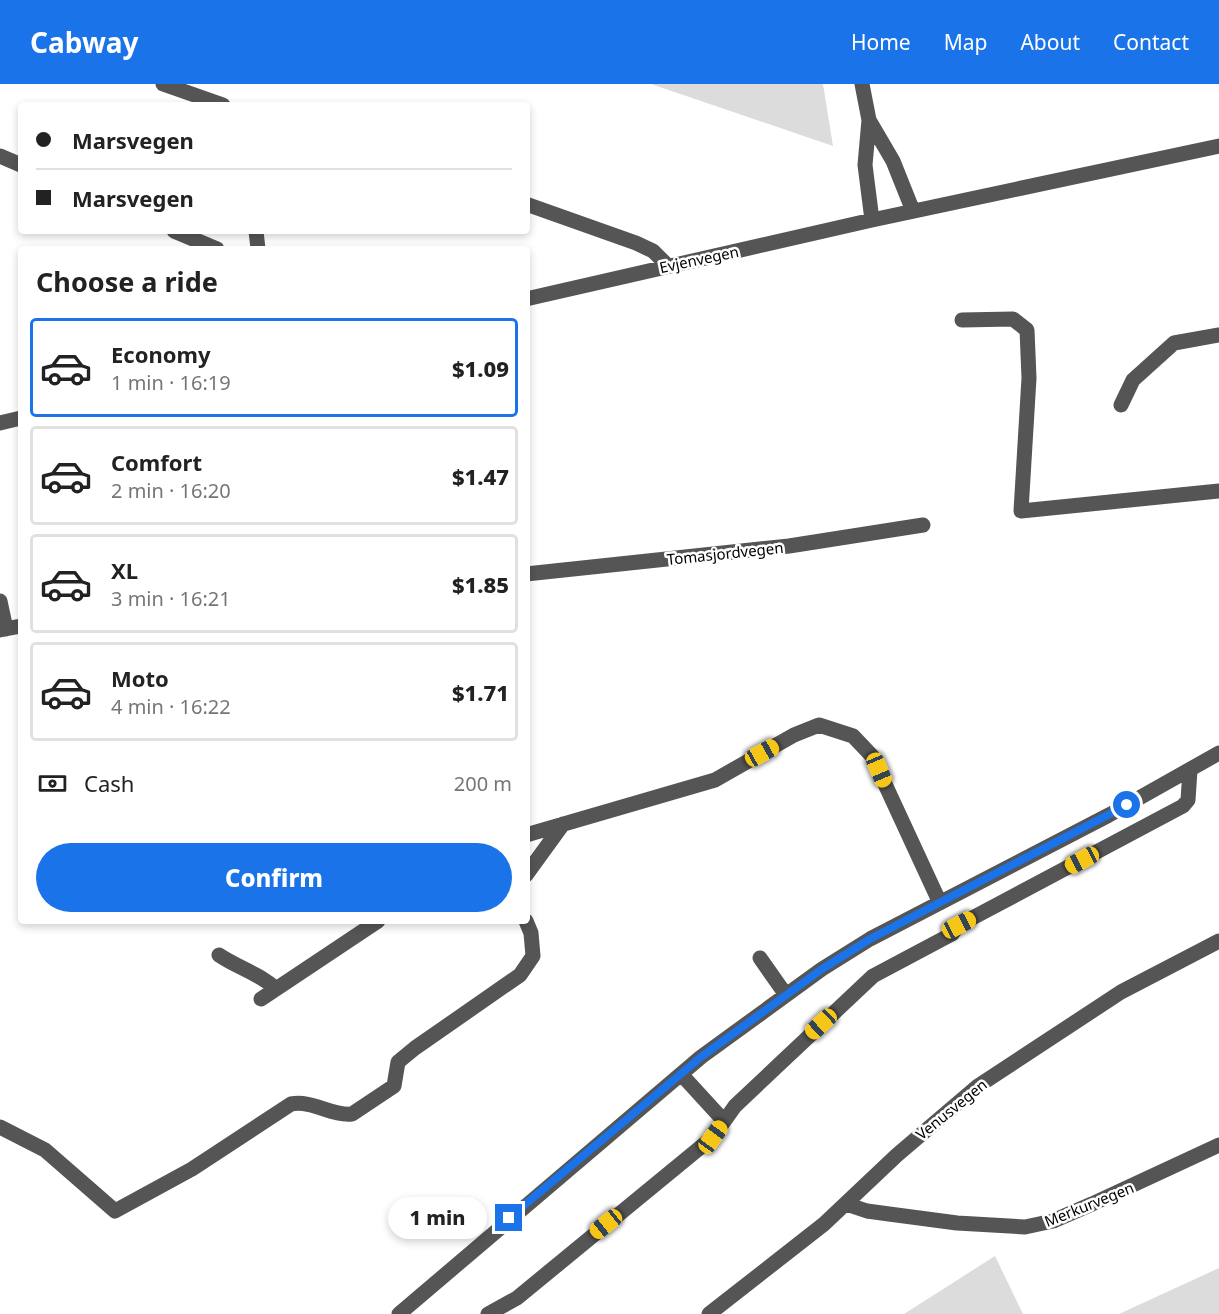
<!DOCTYPE html>
<html lang="en">
<head>
<meta charset="utf-8">
<style>
	body { margin:0; font-family:"Noto Sans",sans-serif; background:#f2f2f2; color:#222; height:100vh; display:flex; flex-direction:column; font-size:22px; white-space:nowrap }
	* { box-sizing:border-box; margin:0 }
	p { font-size:20px; color:#767676 }
	.icon { flex:none; width:33px; height:33px; fill:none; stroke:currentColor; stroke-width:2; stroke-linecap:round; stroke-linejoin:round }
	.map { position:relative; flex:1; overflow:hidden }
	.side { position:absolute; left:18px; top:162px; width:512px; height:678px; display:flex; flex-direction:column; background:#fff; border-radius:6px; box-shadow:0 3px 9px #0003 }
	.side>* { flex:none }
	.top-card { position:absolute; left:18px; top:18px; width:512px; height:132px; border-radius:6px; box-shadow:0 3px 9px #0003; display:grid; align-content:center; height:132px; padding:0 18px; background:#fff }
	.end { position:absolute; width:27px; height:27px; margin:-14px; border:8px solid #1a73e8; background:#fff; box-shadow:0 0 0 3px #fff }
	.from { border-radius:50% }
	.bubble { position:absolute; height:42px; border-radius:21px; background:#fff; box-shadow:0 3px 9px #0003; font-size:20px; font-weight:800; line-height:42px; text-align:center }
	.car { position:absolute; width:18px; height:36px; margin:-18px -9px; border-radius:8px; box-shadow:0 0 4px 2px #0007; background:linear-gradient(#f5c518 24%,#345 0 40%,#f5c518 0 76%,#345 0 86%,#f5c518 0) }
	.top-card b { display:flex; align-items:center; gap:21px; height:57px; font-size:22px }
	.top-card b+b { border-top:2px solid #e0e0e0 }
	.top-card i { width:15px; height:15px; background:#222 }
	ul { padding:0; list-style:none }
	li { display:flex; align-items:center; gap:18px; height:99px; margin:0 12px 9px; padding:0 6px; border:3px solid #e0e0e0; border-radius:6px }
	li div { flex:1 }
	li b { display:block; font-size:22px }
	li em { font-style:normal; font-weight:800 }
	li.selected { border-color:#1a73e8 }
	li>.icon { width:54px; height:54px; stroke-width:1.5 }
	h2 { padding:0 18px; font-size:27px; line-height:72px }
	.pay { display:flex; align-items:center; gap:15px; height:66px; padding:0 18px; font-size:22px }
	.pay p { margin-inline-start:auto }
	.primary-button { display:flex; gap:12px; margin-top:auto; padding:12px 18px }
	.primary-button a { flex:1; height:69px; border-radius:36px; background:#1a73e8; color:#fff; font-size:24px; font-weight:800; line-height:69px; text-align:center }
	header { display:flex; align-items:center; gap:36px; box-sizing:border-box; height:84px; padding:0 30px; background:#1a73e8; color:#fff }
	header strong { font-size:28px }
	nav { display:flex; gap:33px; margin-inline-start:auto; font-size:21px }
	.map>svg:first-child { display:block }
	.green { fill:#dcdcdc }
	.lines { fill:none; stroke-linecap:round; stroke-linejoin:round }
	.minor { stroke:#555; stroke-width:15 }
	.route { stroke:#1a73e8; stroke-width:8 }
	.labels { text-anchor:middle; dominant-baseline:central; stroke-width:5; stroke-linejoin:round; paint-order:stroke }
	.street-label { font-size:15px; fill:#000; stroke:#fff }
</style>
</head>
<body>
<header>
<strong>Cabway</strong>
<nav><a>Home</a><a>Map</a><a>About</a><a>Contact</a></nav>
</header>
<div class="map">
<svg width="1219" height="1230" viewBox="0 0 1219 1230">
	<rect width="100%" height="100%" fill="#fff"/>
	<!-- green -->
	<path class="green" d="M651 0H823L833 62Z
		M995 1172 1023 1230H904Z
		M1219 1184V1230H1119Z"/>
	<g class="lines">
		<!-- minor -->
		<path class="minor" d="M163 0 223 21
			M862 0 869 36 865 81 872 136
			M869 36 893 77 913 127
			M0 72 21 81
			M526 120 636 159 653 167 668 182
			M174 147 217 165
			M256 147 258 165
			M526 215 872 136 1219 62
			M962 236 1013 235 1027 246 1029 294 1021 427 1219 407
			M1121 321 1133 296 1174 259 1219 251
			M0 339 21 334
			M526 490 789 462 923 441
			M0 517 6 545
			M0 546 21 542
			M526 751 715 696 794 651 819 641 853 652 872 672 940 819
			M526 791 563 740
			M219 871C238 884 259 889 276 905
			M760 874 786 911
			M261 915 378 837
			M681 990 724 1037
			M0 1043 45 1066 115 1127 192 1085 291 1020C313 1016 331 1032 352 1030L394 1002 398 978 415 964 520 891 533 872 531 849 526 837
			M846 1120 867 1127 889 1130 957 1139 1025 1143 1053 1137 1092 1120 1219 1061
			M399 1230 701 973 822 885 870 855 1109 731 1219 669
			M488 1230 517 1214 713 1053 735 1022 873 892 952 850 959 841 1183 722 1188 716 1190 686
			M709 1230 824 1140 897 1071 978 1002 1121 908 1219 857"/>
	</g>
	<g class="lines">
		<!-- route -->
		<path class="route" d="M509 1134 701 973 822 885 870 855 1127 721"/>
	</g>
	<g class="labels">
		<!-- street labels -->
		<g class="street-label">
			<text transform="translate(699 175) rotate(-12)">Evjenvegen</text>
			<text transform="translate(725 469) rotate(-6)">Tomasjordvegen</text>
			<text transform="translate(951 1025) rotate(-39)">Venusvegen</text>
			<text transform="translate(1089 1120) rotate(-22)">Merkurvegen</text>
		</g>
	</g>
</svg>
<i class="end from" style="left:1127px;top:721px"></i>
<i class="end" style="left:509px;top:1134px"></i>
<div class="bubble" style="left:388px;top:1113px;width:99px">1 min</div>
<i class="car" style="left:762px;top:669px;rotate:61deg"></i>
<i class="car" style="left:879px;top:686px;rotate:157deg"></i>
<i class="car" style="left:1082px;top:776px;rotate:242deg"></i>
<i class="car" style="left:959px;top:841px;rotate:62deg"></i>
<i class="car" style="left:821px;top:940px;rotate:227deg"></i>
<i class="car" style="left:713px;top:1053px;rotate:36deg"></i>
<i class="car" style="left:606px;top:1140px;rotate:231deg"></i>
<div class="top-card">
<b><i class="from"></i>Marsvegen</b>
<b><i></i>Marsvegen</b>
</div>
<section class="side">
<h2>Choose a ride</h2>
<ul>
<li class="selected"><svg class="icon" aria-label="car" viewBox="0 0 24 24"><path d="M5 17H2v-5l4-1 3-4h7l3 4 3 1v5h-3M9 17h6M6 11h13"/><circle cx="7" cy="17" r="2"/><circle cx="17" cy="17" r="2"/></svg><div><b>Economy</b><p>1 min · 16:19</p></div><em>$1.09</em></li>
<li><svg class="icon" aria-label="car" viewBox="0 0 24 24"><path d="M5 17H2v-5l4-1 3-4h7l3 4 3 1v5h-3M9 17h6M6 11h13"/><circle cx="7" cy="17" r="2"/><circle cx="17" cy="17" r="2"/></svg><div><b>Comfort</b><p>2 min · 16:20</p></div><em>$1.47</em></li>
<li><svg class="icon" aria-label="car" viewBox="0 0 24 24"><path d="M5 17H2v-5l4-1 3-4h7l3 4 3 1v5h-3M9 17h6M6 11h13"/><circle cx="7" cy="17" r="2"/><circle cx="17" cy="17" r="2"/></svg><div><b>XL</b><p>3 min · 16:21</p></div><em>$1.85</em></li>
<li><svg class="icon" aria-label="car" viewBox="0 0 24 24"><path d="M5 17H2v-5l4-1 3-4h7l3 4 3 1v5h-3M9 17h6M6 11h13"/><circle cx="7" cy="17" r="2"/><circle cx="17" cy="17" r="2"/></svg><div><b>Moto</b><p>4 min · 16:22</p></div><em>$1.71</em></li>
</ul>
<div class="pay"><svg class="icon" aria-label="cash" viewBox="0 0 24 24"><path d="M3 7h18v10H3z"/><circle cx="12" cy="12" r="2"/></svg>Cash<p>200 m</p></div>
<div class="primary-button"><a>Confirm</a></div>
</section>
</div>
</body>
</html>
